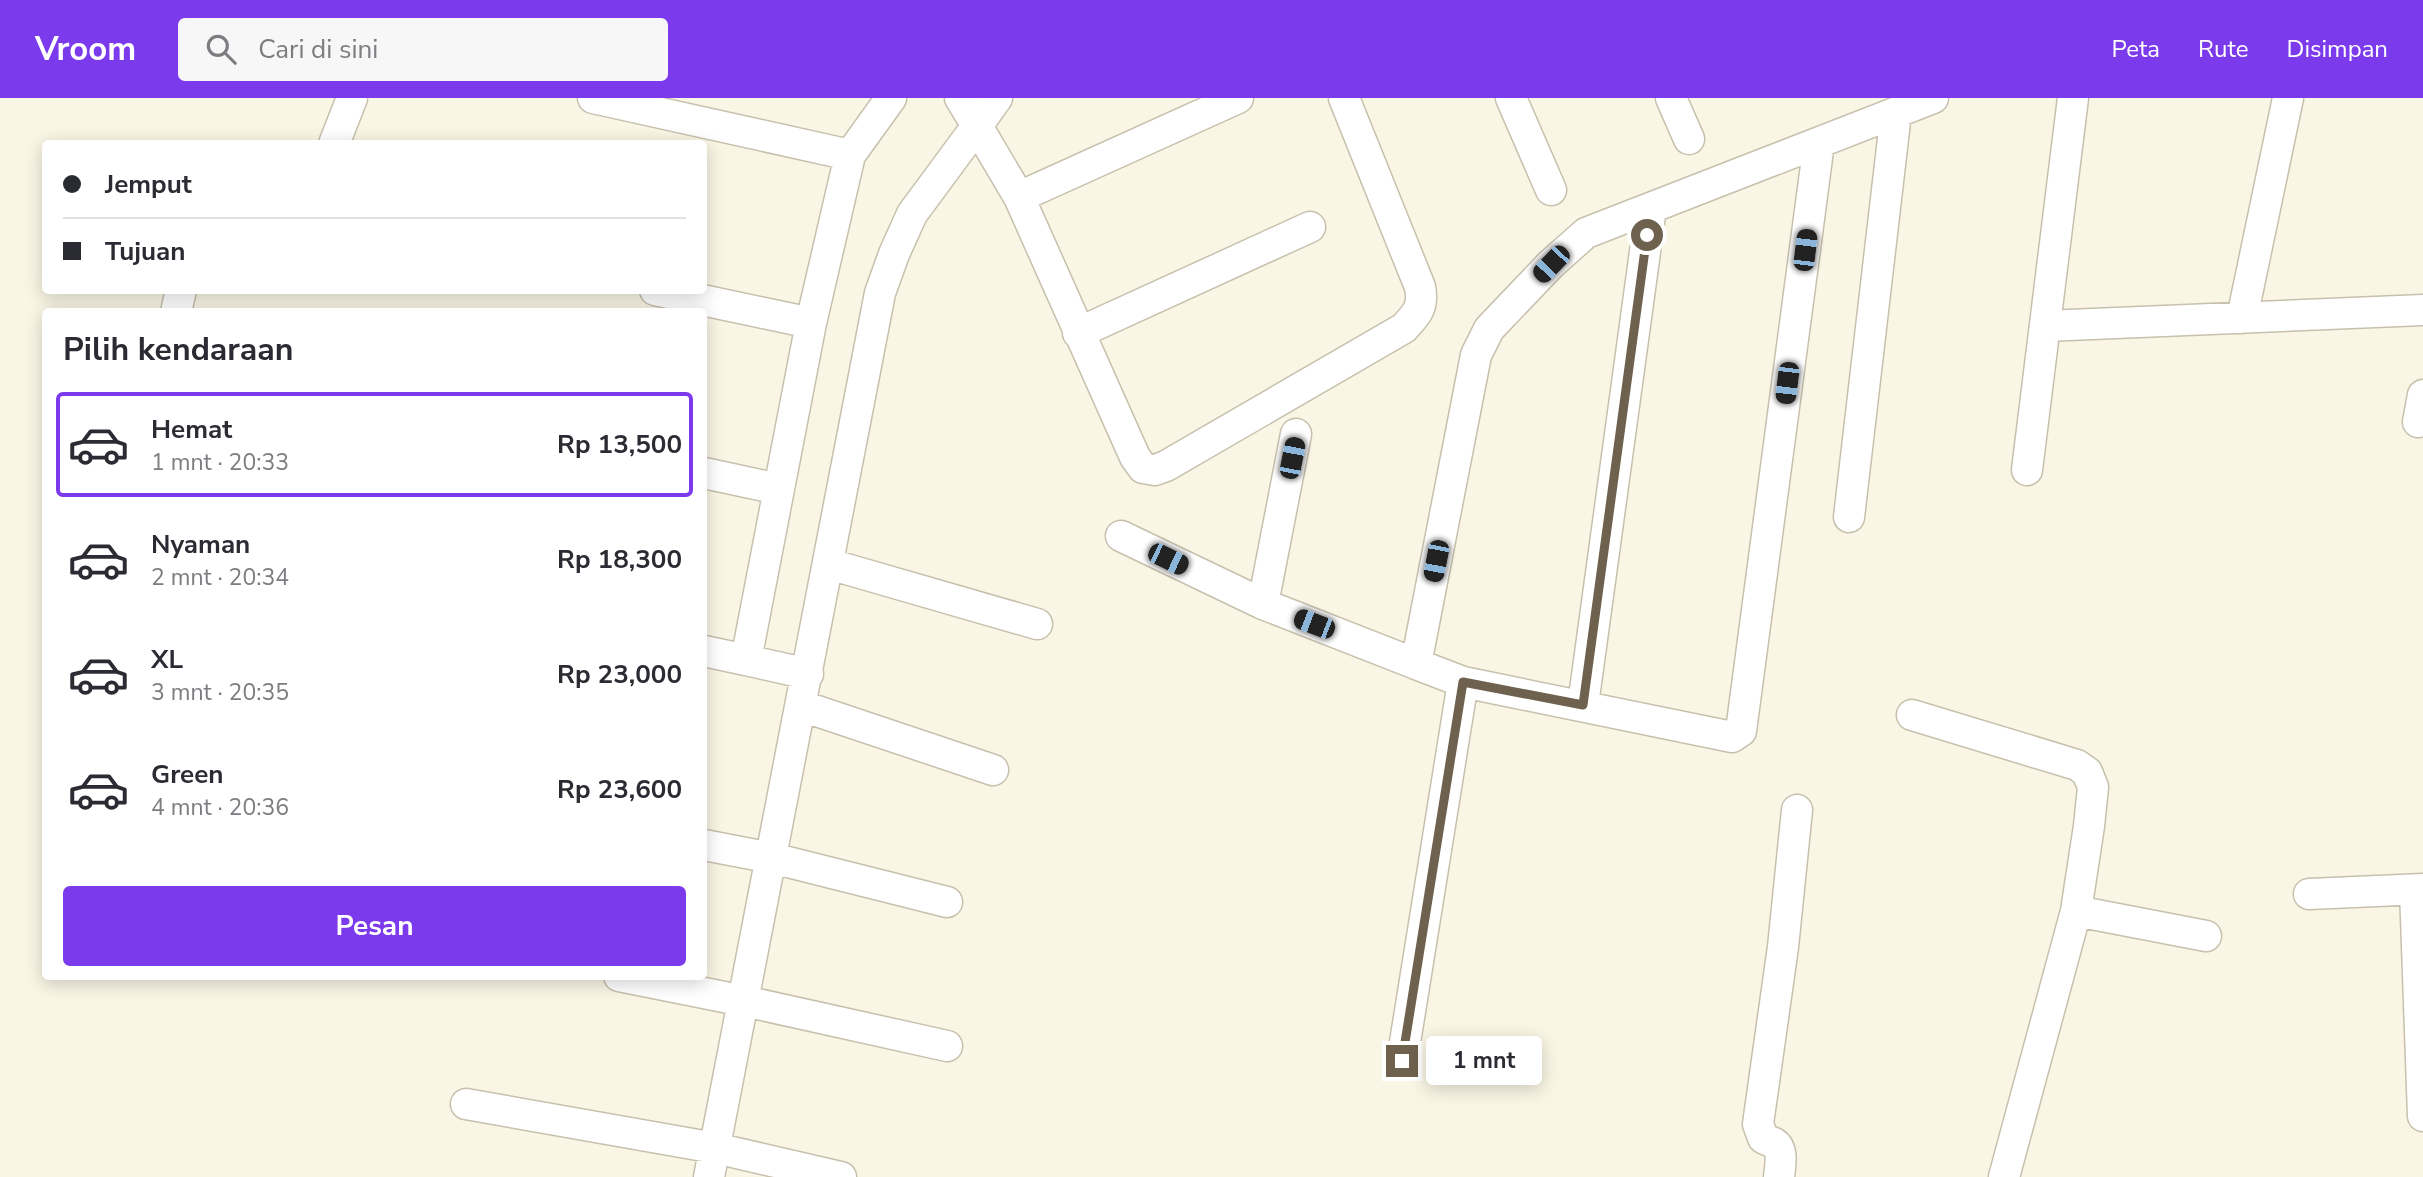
<!DOCTYPE html>
<html lang="id">
<head>
<meta charset="utf-8">
<style>
	body { margin:0; font-family:"Nunito Sans",sans-serif; background:#f7f7f7; color:#2b2b33; height:100vh; display:flex; flex-direction:column; font-size:26px; white-space:nowrap }
	* { box-sizing:border-box; margin:0 }
	p { font-size:23px; color:#7c7c81 }
	.icon { flex:none; width:38px; height:38px; fill:none; stroke:currentColor; stroke-width:2; stroke-linecap:round; stroke-linejoin:round }
	.map { position:relative; flex:1; overflow:hidden }
	.sheet { position:absolute; left:42px; top:210px; width:665px; height:672px; display:flex; flex-direction:column; background:#fff; border-radius:7px; box-shadow:0 4px 18px #0003 }
	.sheet>* { flex:none }
	.hud { position:absolute; left:42px; top:42px; width:665px; height:154px; border-radius:7px; box-shadow:0 4px 18px #0003; display:grid; align-content:center; height:154px; padding:0 21px; background:#fff }
	.end { position:absolute; width:32px; height:32px; margin:-16px; border:9px solid #6e614e; background:#fff; box-shadow:0 0 0 4px #fff }
	.from { border-radius:50% }
	.bubble { position:absolute; height:49px; border-radius:7px; background:#fff; box-shadow:0 4px 18px #0003; font-size:23px; font-weight:700; line-height:49px; text-align:center }
	.car { position:absolute; width:21px; height:42px; margin:-21px -10px; border-radius:9px; box-shadow:0 0 5px 2px #0007; background:linear-gradient(#222 24%,#8ab4d8 0 40%,#222 0 76%,#8ab4d8 0 86%,#222 0) }
	.hud b { display:flex; align-items:center; gap:24px; height:66px; font-size:26px }
	.hud b+b { border-top:2px solid #e1e1e2 }
	.hud i { width:18px; height:18px; background:#2b2b33 }
	ul { padding:0; list-style:none }
	li { display:flex; align-items:center; gap:21px; height:105px; margin:0 14px 10px; padding:0 7px; border:4px solid transparent; border-radius:7px }
	li div { flex:1 }
	li b { display:block; font-size:26px }
	li em { font-style:normal; font-weight:700 }
	li.on { border-color:#7c3aed }
	li>.icon { width:63px; height:63px; stroke-width:1.5 }
	h2 { padding:0 21px; font-size:32px; line-height:84px }
	.action { display:flex; gap:14px; margin-top:auto; padding:14px 21px }
	.action a { flex:1; height:80px; border-radius:7px; background:#7c3aed; color:#fff; font-size:28px; font-weight:700; line-height:80px; text-align:center }
	header { display:flex; align-items:center; gap:42px; box-sizing:border-box; height:98px; padding:0 35px; background:#7c3aed; color:#fff }
	header strong { font-size:33px }
	nav { display:flex; gap:38px; margin-inline-start:auto; font-size:24px }
	.search { width:490px; height:63px; background:#f7f7f7; display:flex; align-items:center; gap:18px; box-sizing:border-box; padding:0 24px; border-radius:7px; color:#7c7c81; font-size:26px }
	.map>svg:first-child { display:block }
	.lines { fill:none; stroke-linecap:round; stroke-linejoin:round }
	.minor-casing { stroke:#c8c0ad; stroke-width:33 }
	.minor { stroke:#fff; stroke-width:30 }
	.route { stroke:#6e614e; stroke-width:9 }
</style>
</head>
<body>
<header>
<strong>Vroom</strong>
<div class="search"><svg class="icon" aria-label="search" viewBox="0 0 24 24"><circle cx="10" cy="10" r="6"/><path d="M15 15l6 6"/></svg>Cari di sini</div>
<nav><a>Peta</a><a>Rute</a><a>Disimpan</a></nav>
</header>
<div class="map">
<svg width="2423" height="1079" viewBox="0 0 2423 1079">
	<rect width="100%" height="100%" fill="#f9f6e5"/>
	<g class="lines">
		<!-- minor casing -->
		<g class="minor-casing">
			<path id="minor" d="M593 0 850 57
				M997 0 977 28 1019 99 1135 359 1143 370 1155 372 1166 368 1404 230C1417 216 1424 209 1420 189L1344 0
				M1511 0 1551 92
				M1671 0 1689 41
				M1819 45 1741 633 1732 639 1463 584 1416 566 1476 257 1489 231 1551 166 1586 135 1933 0
				M334 46 352 0
				M1019 99 1238 0
				M655 192 811 225
				M176 214 181 192
				M2242 220 2288 0
				M2045 228 2423 212
				M1078 235 1310 129
				M2418 324 2423 297
				M2027 372 2073 0
				M704 375 779 391
				M1849 419 1896 15
				M1121 438 1263 506 1416 566
				M829 466 1037 526
				M1263 506 1296 336
				M704 553 746 562
				M808 576 746 562 811 225 850 57 891 0
				M1583 607 1651 110
				M802 608 993 672
				M1912 617 2077 667 2087 674 2093 689 2089 728 2076 813 2004 1079
				M704 747 772 760 947 804
				M2415 792 2423 1018
				M2309 796 2423 791
				M2076 813 2206 838
				M619 878 744 903 947 948
				M1402 963 1463 584
				M466 1006 715 1050 841 1079
				M709 1079 880 195 894 156 912 116 977 28 960 0
				M1779 1079C1780 1069 1784 1051 1774 1045 1770 1043 1766 1042 1763 1040L1758 1026 1783 849 1797 712"/>
		</g>
		<!-- minor -->
		<use href="#minor" class="minor"/>
	</g>
	<g class="lines">
		<!-- route -->
		<path class="route" d="M1402 963 1463 584 1583 607 1647 137"/>
	</g>
</svg>
<i class="end from" style="left:1647px;top:137px"></i>
<i class="end" style="left:1402px;top:963px"></i>
<div class="bubble" style="left:1426px;top:938px;width:116px">1 mnt</div>
<i class="car" style="left:1805px;top:152px;rotate:7deg"></i>
<i class="car" style="left:1551px;top:166px;rotate:224deg"></i>
<i class="car" style="left:1787px;top:285px;rotate:187deg"></i>
<i class="car" style="left:1292px;top:360px;rotate:11deg"></i>
<i class="car" style="left:1168px;top:461px;rotate:116deg"></i>
<i class="car" style="left:1436px;top:463px;rotate:191deg"></i>
<i class="car" style="left:1314px;top:526px;rotate:291deg"></i>
<div class="hud">
<b><i class="from"></i>Jemput</b>
<b><i></i>Tujuan</b>
</div>
<section class="sheet">
<h2>Pilih kendaraan</h2>
<ul>
<li class="on"><svg class="icon" aria-label="car" viewBox="0 0 24 24"><path d="M5 17H2v-5l4-1 3-4h7l3 4 3 1v5h-3M9 17h6M6 11h13"/><circle cx="7" cy="17" r="2"/><circle cx="17" cy="17" r="2"/></svg><div><b>Hemat</b><p>1 mnt · 20:33</p></div><em>Rp 13,500</em></li>
<li><svg class="icon" aria-label="car" viewBox="0 0 24 24"><path d="M5 17H2v-5l4-1 3-4h7l3 4 3 1v5h-3M9 17h6M6 11h13"/><circle cx="7" cy="17" r="2"/><circle cx="17" cy="17" r="2"/></svg><div><b>Nyaman</b><p>2 mnt · 20:34</p></div><em>Rp 18,300</em></li>
<li><svg class="icon" aria-label="car" viewBox="0 0 24 24"><path d="M5 17H2v-5l4-1 3-4h7l3 4 3 1v5h-3M9 17h6M6 11h13"/><circle cx="7" cy="17" r="2"/><circle cx="17" cy="17" r="2"/></svg><div><b>XL</b><p>3 mnt · 20:35</p></div><em>Rp 23,000</em></li>
<li><svg class="icon" aria-label="car" viewBox="0 0 24 24"><path d="M5 17H2v-5l4-1 3-4h7l3 4 3 1v5h-3M9 17h6M6 11h13"/><circle cx="7" cy="17" r="2"/><circle cx="17" cy="17" r="2"/></svg><div><b>Green</b><p>4 mnt · 20:36</p></div><em>Rp 23,600</em></li>
</ul>
<div class="action"><a>Pesan</a></div>
</section>
</div>
</body>
</html>
